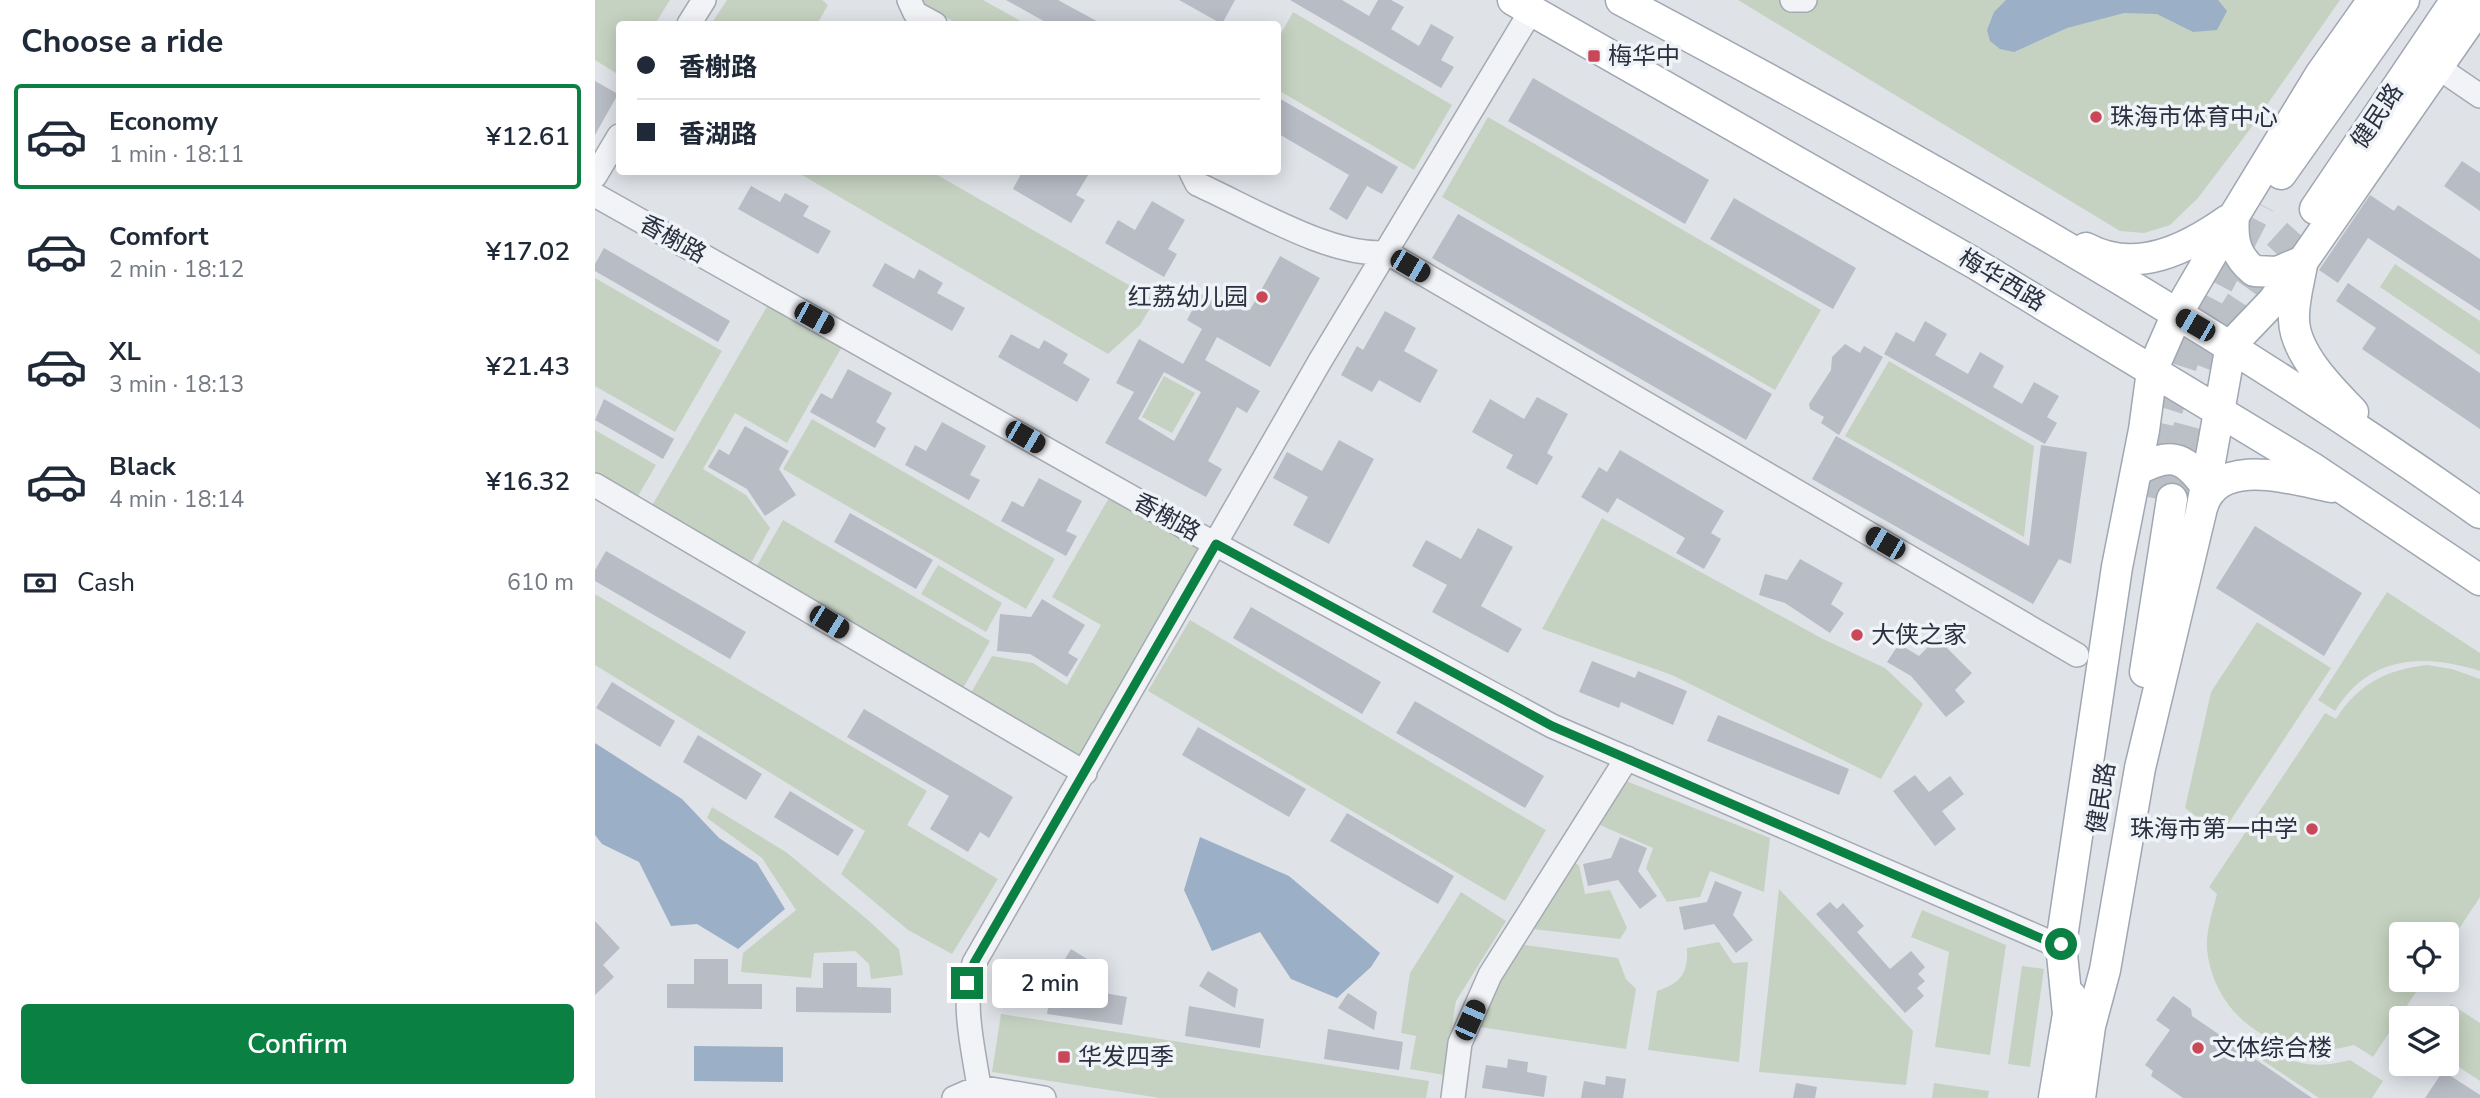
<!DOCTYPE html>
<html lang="en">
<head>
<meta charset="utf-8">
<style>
	body { margin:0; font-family:"Nunito Sans","Noto Sans SC",sans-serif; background:#f6f6f7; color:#1f2937; height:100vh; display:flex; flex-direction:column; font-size:26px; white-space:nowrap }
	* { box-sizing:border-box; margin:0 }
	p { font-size:23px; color:#747a83 }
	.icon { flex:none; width:38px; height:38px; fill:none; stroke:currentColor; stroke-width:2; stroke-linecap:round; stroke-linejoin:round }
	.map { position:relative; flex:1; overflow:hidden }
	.panel { display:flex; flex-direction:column; background:#fff; width:595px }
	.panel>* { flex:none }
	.guide { position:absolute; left:21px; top:21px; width:665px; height:154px; border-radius:7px; box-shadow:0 4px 18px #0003; display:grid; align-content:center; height:154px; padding:0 21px; background:#fff }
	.fabs { position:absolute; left:1794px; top:922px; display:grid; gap:14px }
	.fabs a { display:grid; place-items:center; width:70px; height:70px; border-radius:7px; background:#fff; box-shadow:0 4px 18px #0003; font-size:35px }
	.end { position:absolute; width:32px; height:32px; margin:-16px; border:9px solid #0b8043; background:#fff; box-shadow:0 0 0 4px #fff }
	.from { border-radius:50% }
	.bubble { position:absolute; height:49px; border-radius:7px; background:#fff; box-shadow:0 4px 18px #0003; font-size:23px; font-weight:600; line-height:49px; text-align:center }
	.car { position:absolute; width:21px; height:42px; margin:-21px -10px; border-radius:9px; box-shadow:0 0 5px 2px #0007; background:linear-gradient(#222 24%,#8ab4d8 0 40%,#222 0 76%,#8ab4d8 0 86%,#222 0) }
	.guide b { display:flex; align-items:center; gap:24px; height:66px; font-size:26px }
	.guide b+b { border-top:2px solid #e0e1e3 }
	.guide i { width:18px; height:18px; background:#1f2937 }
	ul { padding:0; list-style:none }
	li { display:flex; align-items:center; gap:21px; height:105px; margin:0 14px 10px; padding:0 7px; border:4px solid transparent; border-radius:7px }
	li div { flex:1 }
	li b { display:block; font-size:26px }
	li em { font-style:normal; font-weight:600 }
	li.active { border-color:#0b8043 }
	li>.icon { width:63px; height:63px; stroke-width:1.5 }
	h2 { padding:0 21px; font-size:32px; line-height:84px }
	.pay { display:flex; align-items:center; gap:18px; height:77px; padding:0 21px; font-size:26px }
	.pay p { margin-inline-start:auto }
	.action { display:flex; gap:14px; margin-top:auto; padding:14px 21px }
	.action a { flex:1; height:80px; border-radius:7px; background:#0b8043; color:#fff; font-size:28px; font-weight:600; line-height:80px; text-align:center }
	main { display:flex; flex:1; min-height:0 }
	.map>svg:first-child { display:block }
	.green { fill:#c5d2c1 }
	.water { fill:#9bafc7 }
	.building { fill:#b7bcc5; fill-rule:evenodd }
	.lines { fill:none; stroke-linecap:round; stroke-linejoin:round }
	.major-tunnel { stroke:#bbbfc6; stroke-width:30; stroke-dasharray:30 15; stroke-linecap:butt }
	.minor-casing { stroke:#a5aab2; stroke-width:26 }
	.major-casing { stroke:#9fa7b3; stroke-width:33 }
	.minor { stroke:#f2f3f7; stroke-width:23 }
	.major { stroke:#fff; stroke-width:30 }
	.route { stroke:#0b8043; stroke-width:9 }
	.poi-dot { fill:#ca4758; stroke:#eff2f6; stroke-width:2.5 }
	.labels { text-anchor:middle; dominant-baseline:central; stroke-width:7; stroke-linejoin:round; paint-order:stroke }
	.poi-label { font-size:24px; fill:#29303f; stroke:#eff2f6; text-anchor:start }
	.street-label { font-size:24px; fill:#29303f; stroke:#eff2f6 }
</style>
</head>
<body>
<main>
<section class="panel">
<h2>Choose a ride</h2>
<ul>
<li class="active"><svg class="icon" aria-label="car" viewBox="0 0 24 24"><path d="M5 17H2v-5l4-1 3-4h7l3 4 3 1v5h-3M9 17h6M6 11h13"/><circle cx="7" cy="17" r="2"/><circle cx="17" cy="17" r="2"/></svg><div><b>Economy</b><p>1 min · 18:11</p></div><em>¥12.61</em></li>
<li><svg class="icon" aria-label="car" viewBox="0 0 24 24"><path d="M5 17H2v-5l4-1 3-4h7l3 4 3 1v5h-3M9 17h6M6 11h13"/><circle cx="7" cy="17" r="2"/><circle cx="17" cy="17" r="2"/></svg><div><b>Comfort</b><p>2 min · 18:12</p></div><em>¥17.02</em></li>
<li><svg class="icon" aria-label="car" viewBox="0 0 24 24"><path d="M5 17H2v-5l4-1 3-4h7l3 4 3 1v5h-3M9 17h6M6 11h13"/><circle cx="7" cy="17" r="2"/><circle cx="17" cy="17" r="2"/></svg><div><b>XL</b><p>3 min · 18:13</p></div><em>¥21.43</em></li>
<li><svg class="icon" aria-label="car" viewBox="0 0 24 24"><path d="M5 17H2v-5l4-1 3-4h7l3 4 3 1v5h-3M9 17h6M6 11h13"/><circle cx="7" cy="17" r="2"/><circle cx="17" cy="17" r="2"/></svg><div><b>Black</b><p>4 min · 18:14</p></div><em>¥16.32</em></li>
</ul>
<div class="pay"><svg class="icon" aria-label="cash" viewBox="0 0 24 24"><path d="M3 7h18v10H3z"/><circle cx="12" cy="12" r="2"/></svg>Cash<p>610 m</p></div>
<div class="action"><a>Confirm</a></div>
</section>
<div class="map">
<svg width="1885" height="1098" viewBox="0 0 1885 1098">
	<rect width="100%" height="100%" fill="#dfe3e8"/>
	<!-- green -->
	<path class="green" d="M0 0H75L60 24H24V75L0 60Z
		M132 0H227L233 5 222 24H116Z
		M320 0H388L431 24H363Z
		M1143 0H1745L1653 132 1603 198 1575 225 1549 233 1525 231Z
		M698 12 857 105 819 170 683 90V39Z
		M893 117 1226 310 1180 390 847 197Z
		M202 172H337L560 300 545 325 513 354Z
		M1800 264 1885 321V355L1785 287Z
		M0 278 127 351 80 432 0 386Z
		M174 303 248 345 192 443 140 413 108 469 151 495 175 528 153 569 55 509Z
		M1294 361 1439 446 1429 537 1250 436Z
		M569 376 600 393 577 433 547 417Z
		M217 419 460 559 431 609 188 469Z
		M0 430 61 465 43 496 0 472Z
		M515 496 607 547 486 762 373 698 397 656 438 663 472 685 506 625 457 597Z
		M1007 518 1228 639 1290 668 1328 704 1286 779 1077 675 947 629Z
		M188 520 395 641 367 690 160 569Z
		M343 565 407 603 391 632 326 594Z
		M1792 592 1885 653V671C1829 653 1774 655 1740 711L1723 700Z
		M0 594 332 791 312 825 403 879 357 954 313 930 246 874 270 831 0 665Z
		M595 620 951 830 910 901 553 691Z
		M1662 622 1736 668 1626 835 1590 808 1616 692Z
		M1832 665 1857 669 1885 679V897L1852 947V934H1806V980H1829L1778 1057 1759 1045C1694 1063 1625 1026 1613 957 1609 935 1617 914 1622 894L1614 887 1730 713 1741 719C1764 683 1791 670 1832 665Z
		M1026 779 1175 838 1169 892 1115 871 1105 897 1072 902 1051 868 1058 848 998 822Z
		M117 807 191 852 273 920 304 949 308 975 276 979 274 964 260 951 219 953 216 978 146 972 148 953 201 910 167 858 112 818Z
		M972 860 984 865 990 894 1015 890 1032 928 1025 939 929 928Z
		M1184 889 1318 1031 1311 1085 1164 1072Z
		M866 892 911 921 861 1001 849 1075 815 1069 821 1036 806 1033 815 973Z
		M1327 910 1411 945 1395 1055 1340 1047 1354 952 1316 937Z
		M1124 942 1138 963 1153 962 1144 1062 1053 1050 1062 991C1086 983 1093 974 1092 948Z
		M923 944 1023 958 1031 979 1041 989 1031 1049 885 1027 903 979Z
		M1427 966 1449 969 1435 1067 1413 1064Z
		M1856 1004 1885 1023V1081L1852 1059V1018H1847Z
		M406 1014 834 1081 831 1098H565L397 1072Z
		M1672 1051C1705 1065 1719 1069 1755 1060L1788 1081 1777 1098H1724L1667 1060Z
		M1339 1083 1394 1091 1393 1098H1337Z"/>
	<!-- water -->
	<path class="water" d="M1411 0H1623L1632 11 1622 30 1598 32 1562 14 1529 13 1472 28 1419 52 1405 49 1395 41 1392 30 1399 12Z
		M0 743 87 799 124 838 162 863 190 909 143 949 102 924 76 926 44 862 7 844 0 835Z
		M605 837 694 876 785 953 776 967 742 998 696 979 665 932 617 951 589 890Z
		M99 1046 188 1047V1082L99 1081Z"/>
	<!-- building -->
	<path class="building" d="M411 0H463L507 24H454Z
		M584 0H640L627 24Z
		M695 0H747L774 16 783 0H796L809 7 796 29 824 46 836 24 859 37 846 60 859 67 846 88Z
		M938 78 1114 180 1090 224 913 121Z
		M0 81 23 94 0 135Z
		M682 97 803 167 787 194 772 186 752 220 734 209 754 175 682 133Z
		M1867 161 1885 173V211L1849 186Z
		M427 172H495L481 195 490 200 476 223 418 189Z
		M156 186 185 202 190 193 214 206 208 216 236 231 223 254 143 209Z
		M1775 195 1799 211 1803 205 1885 259V311L1773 238 1743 283 1724 270Z
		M1139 198 1261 268 1238 309 1115 239Z
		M557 201 590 220 573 249 582 254 569 277 510 243 523 220 540 230Z
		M863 214 1177 394 1151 440 837 258Z
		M9 248 135 321 123 342 0 271V264Z
		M685 256 725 278 675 367 622 337 610 360 665 391 652 413 642 407 613 461 627 469 611 497 510 443 539 392 521 383 544 339 588 364 607 329 592 320 606 294 633 309 638 300 655 310ZM569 372 606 392 579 441 543 419Z
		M290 263 319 279 324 269 348 283 342 293 370 308 357 331 277 286Z
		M1753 283 1885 373V429L1767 349 1781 328 1741 301Z
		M790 311 821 328 809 351 843 370 825 403 784 380 777 392 746 375 762 346 768 350Z
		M1330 321 1352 334 1340 355 1373 374 1385 352 1409 366 1398 387 1427 404 1439 382 1464 396 1452 417 1462 423 1450 444 1289 354 1301 332 1319 342Z
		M416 334 444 349 449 340 473 354 468 363 495 379 482 402 403 357Z
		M1250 344 1265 353 1269 346 1288 357 1244 435 1226 423 1229 417 1215 409 1214 404 1236 370 1237 357Z
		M253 369 297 393 281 422 291 428 280 448 215 412 226 393 237 399Z
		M942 397 973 414 952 453 958 457 942 485 911 468 918 455 877 432 895 399 929 419Z
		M9 399 79 439 68 459 0 420Z
		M347 422 391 446 375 475 385 480 374 500 310 465 320 445 331 451Z
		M150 426 194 451 184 469 201 495 170 516 152 489 113 467 124 449 134 455Z
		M1241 436 1434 546 1446 445 1492 452 1476 564 1464 559 1438 604 1217 479Z
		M744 440 779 459 734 544 698 525 713 497 678 478 692 452 727 471Z
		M1025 450 1129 511 1116 533 1126 539 1109 569 1081 553 1090 538 1022 498 1013 513 986 497 1004 467 1012 472Z
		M444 478 487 501 471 531 482 536 471 556 406 521 417 501 428 507Z
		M255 513 338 560 321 589 239 542Z
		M1660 526 1767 593 1729 656 1621 588Z
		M883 528 918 547 886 606 927 629 913 653 837 612 852 585 817 566 831 540 866 559Z
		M11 551 151 632 135 659 0 581V570Z
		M1205 559 1248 583 1236 604 1249 613 1235 633 1190 603 1164 595 1170 574 1192 580Z
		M447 599 490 625 473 653 483 659 472 677 435 654 402 651 405 614 436 617Z
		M656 607 786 682 767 714 638 638Z
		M1342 638 1377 673 1360 690 1370 702 1351 717 1316 676 1292 662 1304 644 1324 656Z
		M997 661 1040 678 1043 671 1092 691 1078 725 1026 702 1024 708 984 692Z
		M17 682 80 721 65 747 1 708Z
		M820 701 949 776 930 808 801 733Z
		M269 709 418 797 394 838 385 832 373 852 335 829 354 796 252 737Z
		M1123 715 1254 769 1244 795 1112 741Z
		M603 727 711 789 694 817 587 755Z
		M103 735 167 774 151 800 88 762Z
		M1320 775 1334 792 1355 776 1369 794 1347 811 1361 829 1340 846 1298 791Z
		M195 791 259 830 243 856 179 817Z
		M752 813 859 876 843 904 735 841Z
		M1025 837 1052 848 1043 871 1062 896 1045 909 1023 880 993 886 988 864 1016 858Z
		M1120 881 1147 892 1138 915 1158 940 1141 953 1119 924 1089 930 1084 907 1112 902Z
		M1235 902 1242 909 1248 903 1269 926 1262 932 1295 969 1316 951 1330 967 1323 974 1330 981 1322 988 1329 996 1310 1013 1221 914Z
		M0 921 25 948 8 965 19 977 0 995Z
		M476 949 505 967 502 986 467 964Z
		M99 959H133V984H167V1009L72 1008V984H99Z
		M228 963H262V987L296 988V1013L201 1012V987L228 988Z
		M613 971 643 989 640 1008 604 986Z
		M457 984 532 997 527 1025 452 1014Z
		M753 993 782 1012 779 1030 743 1008Z
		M1578 996 1596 1009 1597 1016 1717 1098H1588L1556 1076 1558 1071 1550 1065 1575 1030 1561 1020Z
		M594 1006 669 1019 665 1048 590 1036Z
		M733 1029 808 1042 804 1070 729 1059Z
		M913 1059 933 1062 932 1072 952 1076 949 1097 887 1088 891 1065 912 1068Z
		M1848 1071 1885 1095V1098H1830Z
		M1011 1076 1031 1079 1028 1098H986L989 1081 1010 1085Z
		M1201 1083 1222 1087 1220 1098H1198Z"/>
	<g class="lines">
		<!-- major-tunnel -->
		<path class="major-tunnel" d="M1553 497 1571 415 1596 337 1665 204
			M1577 499C1592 426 1608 356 1651 294 1666 272 1686 252 1704 232"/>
		<!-- minor casing -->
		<g class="minor-casing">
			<path id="minor" d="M314 0 320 13 340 24
				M1197 0H1210
				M94 24 109 0
				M1844 68 1885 96
				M596 172 602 184C652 206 739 259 791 252L1482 655
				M0 176 24 136
				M0 195 600 533 957 726 1466 947
				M0 485 490 773
				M384 1087C378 1046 366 1003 379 963L725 361 936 11
				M359 1098 384 1087 449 1098
				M858 1098 865 1043 895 975 1032 758"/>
		</g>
		<!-- major casing -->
		<g class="major-casing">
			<path id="major" d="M918 0 1379 263 1716 467 1885 580
				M1026 0C1321 157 1613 320 1885 513
				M1686 174 1809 0
				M1720 209 1861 0
				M1639 216C1637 239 1640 256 1659 271L1682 272 1708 261
				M1491 248C1541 275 1592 249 1633 220
				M1707 265C1704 282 1698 302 1699 320 1700 354 1736 389 1758 412
				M1542 470C1575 453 1588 455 1610 485
				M1607 508C1622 454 1699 480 1737 487
				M1550 672 1577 499
				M1473 1014 1466 944 1522 567 1549 430 1557 371 1582 314 1639 216 1725 75 1778 0
				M1494 1030 1510 970 1545 768 1606 512 1636 345 1678 301 1708 261 1885 6
				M1459 1098 1476 996
				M1485 1098 1497 1012"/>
		</g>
		<!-- minor -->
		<use href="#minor" class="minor"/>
		<!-- major -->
		<use href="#major" class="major"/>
	</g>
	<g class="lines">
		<!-- route -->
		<path class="route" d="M372 983 379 963 621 544 957 726 1466 947V944"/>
	</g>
	<!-- markers -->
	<g class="poi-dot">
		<rect x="992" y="49" width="14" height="14" rx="3.5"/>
		<circle cx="1501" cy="117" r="7"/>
		<circle cx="667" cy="297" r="7"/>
		<circle cx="1262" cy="635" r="7"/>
		<circle cx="1717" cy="829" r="7"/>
		<circle cx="1603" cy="1048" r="7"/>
		<rect x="462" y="1050" width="14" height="14" rx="3.5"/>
	</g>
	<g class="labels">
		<!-- poi labels -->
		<g class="poi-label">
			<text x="1013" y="56">梅华中</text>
			<text x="1515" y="117">珠海市体育中心</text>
			<text x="653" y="297" text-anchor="end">红荔幼儿园</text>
			<text x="1276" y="635">大侠之家</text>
			<text x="1703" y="829" text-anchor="end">珠海市第一中学</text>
			<text x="1617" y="1048">文体综合楼</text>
			<text x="483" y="1057">华发四季</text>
		</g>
		<!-- street labels -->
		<g class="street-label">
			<text transform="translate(1782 116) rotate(-56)">健民路</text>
			<text transform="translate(78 239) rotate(29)">香榭路</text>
			<text transform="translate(1407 280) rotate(31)">梅华西路</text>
			<text transform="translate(572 517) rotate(29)">香榭路</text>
			<text transform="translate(1506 798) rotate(-81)">健民路</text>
		</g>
	</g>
</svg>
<div class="fabs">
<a><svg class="icon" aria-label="locate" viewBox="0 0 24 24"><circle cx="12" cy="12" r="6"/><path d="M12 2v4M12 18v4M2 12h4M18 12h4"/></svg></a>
<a><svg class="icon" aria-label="layers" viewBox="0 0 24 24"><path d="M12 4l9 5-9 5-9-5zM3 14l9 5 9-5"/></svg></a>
</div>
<i class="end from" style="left:1466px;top:944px"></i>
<i class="end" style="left:372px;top:983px"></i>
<div class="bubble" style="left:397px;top:959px;width:116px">2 min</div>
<i class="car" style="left:815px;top:266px;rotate:120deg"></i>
<i class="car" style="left:219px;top:318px;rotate:119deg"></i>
<i class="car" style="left:1600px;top:325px;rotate:300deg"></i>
<i class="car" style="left:430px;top:437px;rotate:120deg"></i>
<i class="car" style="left:1290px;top:543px;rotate:300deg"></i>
<i class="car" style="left:234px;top:622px;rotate:121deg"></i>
<i class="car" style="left:875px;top:1020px;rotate:24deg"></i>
<div class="guide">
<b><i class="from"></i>香榭路</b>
<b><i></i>香湖路</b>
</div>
</div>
</main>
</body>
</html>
